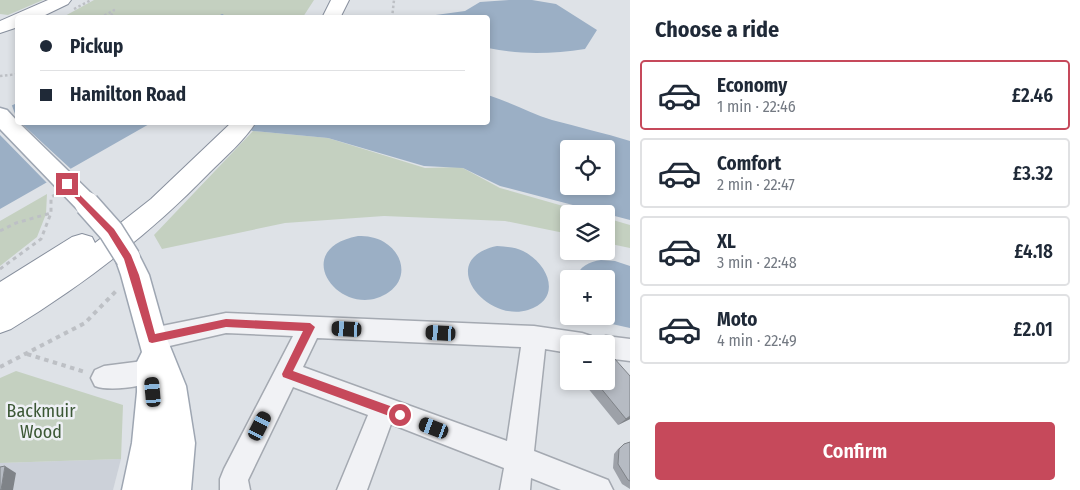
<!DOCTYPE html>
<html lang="en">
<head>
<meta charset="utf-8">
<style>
	body { margin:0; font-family:"Fira Sans Condensed",sans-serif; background:#f2f2f3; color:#1f2937; height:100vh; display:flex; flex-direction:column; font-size:19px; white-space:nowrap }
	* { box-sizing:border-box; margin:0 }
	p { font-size:16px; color:#747a83 }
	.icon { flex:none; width:28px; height:28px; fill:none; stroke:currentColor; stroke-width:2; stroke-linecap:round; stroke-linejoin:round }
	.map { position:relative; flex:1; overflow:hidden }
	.side { display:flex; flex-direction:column; background:#fff; width:450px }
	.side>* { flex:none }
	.top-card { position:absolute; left:15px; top:15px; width:475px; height:110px; border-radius:5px; box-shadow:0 2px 8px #0003; display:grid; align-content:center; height:110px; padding:0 25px; background:#fff }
	.controls { position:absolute; left:560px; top:140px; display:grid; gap:10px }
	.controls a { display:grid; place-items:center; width:55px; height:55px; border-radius:5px; background:#fff; box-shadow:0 2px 8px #0003; font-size:25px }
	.end { position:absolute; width:22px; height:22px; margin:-11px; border:6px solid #c6495b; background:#fff; box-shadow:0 0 0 2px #fff }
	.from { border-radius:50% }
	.car { position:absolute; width:15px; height:30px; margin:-15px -8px; border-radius:6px; box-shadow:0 0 4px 1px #0007; background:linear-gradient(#222 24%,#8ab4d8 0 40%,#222 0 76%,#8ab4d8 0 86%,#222 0) }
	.top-card b { display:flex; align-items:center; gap:18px; height:48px; font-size:19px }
	.top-card b+b { border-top:1px solid #e0e1e3 }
	.top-card i { width:12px; height:12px; background:#1f2937 }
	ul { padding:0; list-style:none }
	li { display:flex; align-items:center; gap:15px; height:70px; margin:0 10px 8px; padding:0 15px; border:2px solid #e0e1e3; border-radius:5px }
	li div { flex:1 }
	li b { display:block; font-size:19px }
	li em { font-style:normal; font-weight:600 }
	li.active { border-color:#c6495b }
	li>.icon { width:45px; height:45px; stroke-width:1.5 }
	h2 { padding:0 25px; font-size:22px; line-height:60px }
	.action { display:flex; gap:10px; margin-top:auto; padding:10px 25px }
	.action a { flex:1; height:58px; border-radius:5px; background:#c6495b; color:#fff; font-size:20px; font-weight:600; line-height:58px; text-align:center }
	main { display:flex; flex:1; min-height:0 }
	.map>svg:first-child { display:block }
	.built { fill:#ccd1d9 }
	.green { fill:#c4d0c0 }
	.water { fill:#9bafc5; fill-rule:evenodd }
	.pier { fill:#dee2e7 }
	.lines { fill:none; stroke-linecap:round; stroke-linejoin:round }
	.stream { stroke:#9bafc5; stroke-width:4 }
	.minor-casing { stroke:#a4a9b1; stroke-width:3 }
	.major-casing { stroke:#9ea6b2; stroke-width:3 }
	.highway-casing { stroke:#878f9d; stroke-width:2 }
	.path-far2 { stroke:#bdc0c5; stroke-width:2.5; stroke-dasharray:2.5 2.5; stroke-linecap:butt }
	.path-far1 { stroke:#bdc0c5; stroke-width:3; stroke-dasharray:4 4; stroke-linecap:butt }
	.path { stroke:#bdc0c5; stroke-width:4; stroke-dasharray:4.5 4.5; stroke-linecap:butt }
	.minor { fill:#f1f2f5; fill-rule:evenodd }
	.major { fill:#fff; fill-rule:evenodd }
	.highway { fill:#fff; fill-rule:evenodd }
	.major-bridge-casing { stroke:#9ea6b2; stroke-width:27; stroke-linecap:butt }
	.major-bridge { stroke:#fff; stroke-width:24 }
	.wall { fill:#9da1a8 }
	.shaded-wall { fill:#7f8388 }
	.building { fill:#b6bbc3; stroke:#7f8388 }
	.route { fill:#c6495b }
	.labels { text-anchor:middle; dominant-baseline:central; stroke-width:5; stroke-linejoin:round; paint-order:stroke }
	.near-park-label { font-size:18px; fill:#3c5836; stroke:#eef0f5 }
</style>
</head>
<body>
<main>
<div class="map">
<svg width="630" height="490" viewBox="0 0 630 490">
	<rect width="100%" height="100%" fill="#dee2e7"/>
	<!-- built -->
	<path class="built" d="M121 459 113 490H0V463Z"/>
	<!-- green -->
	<path class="green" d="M0 0H43L8 15 0 14Z
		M94 0H314L303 17H63Z
		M253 131 328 138 425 168 461 167 500 188 591 214H569V234L505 221 384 216 285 223 162 249 154 235Z
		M47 194 46 214 37 237 0 266V221Z
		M606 218 630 225V248L606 243Z
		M16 371 123 405 121 459 0 463V378Z"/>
	<!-- water -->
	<path class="water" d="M509 0H532L556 4 597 30 585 49C552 54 520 55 488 48V18L421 17 465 11 480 2Z
		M488 95C510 102 530 113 552 120 578 127 604 133 630 141V220L500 186 463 168 424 166 328 138 253 131 225 123 488 122ZM569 149H606V186H569Z
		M17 103 18 122 151 123 0 209V111Z
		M358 236C367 236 376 237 384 242 403 253 409 278 389 292 344 324 285 250 358 236Z
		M497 246C506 247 515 247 523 251 549 264 563 299 528 310 485 323 435 259 497 246Z
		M601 260 615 261 630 266V328L612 324 597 316H606V279H576C579 266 589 262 601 260Z"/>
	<!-- pier -->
	<path class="pier" d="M11 103 18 122 21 123 72 170 48 184 0 135V108Z"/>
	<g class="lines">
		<!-- stream -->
		<path class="stream" d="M222 16 223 18"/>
		<!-- minor casing -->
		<g class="minor-casing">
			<path id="minor" d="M226 313 534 326 582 333 591 336 594 344H569V353L545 349 534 451 608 480 613 490H561L531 478 530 490H500L504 468 391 424 367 490H337L368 415 293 387 248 480 250 490H220V479L224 469 293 336 226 333 152 350 143 347 140 339 143 331 152 328ZM317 338 521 347 507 441 303 367Z
				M606 336 630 339V361L606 358V344H595L597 339Z
				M151 360 160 364 164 372 160 380C144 386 111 392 95 386L91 378 95 370 104 366Z"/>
		</g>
		<!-- major casing -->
		<g class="major-casing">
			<path id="major" d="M0 108 7 110 18 122 96 198 99 204 96 210 87 213 78 210 0 129Z
				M128 247 137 251 149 275 167 339 186 386 195 443 191 490H122L132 443 137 392V362L142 352 121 275 115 258 119 251Z"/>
		</g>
		<!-- highway casing -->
		<g class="highway-casing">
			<path id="highway" d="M48 0H71L68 4 39 18H18V27L0 33V21Z
				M331 0H349L340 18H322Z
				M232 122H256C244 141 225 157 209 173 150 234 83 285 11 329L0 333V282L72 237 82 234 92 237 95 243 151 199Z"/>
		</g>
		<!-- path-far2 -->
		<path class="path-far2" d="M74 9 91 0
			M100 18 114 10 110 18
			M392 18 394 0
			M0 76 18 74"/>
		<!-- path-far1 -->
		<path class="path-far1" d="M0 231 16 223 51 213
			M0 269 41 239 51 213V197L55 195"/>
		<!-- path -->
		<path class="path" d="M27 354 85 372
			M0 367 85 323 117 290"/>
		<!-- minor -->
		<use href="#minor" class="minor"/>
		<!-- major -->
		<use href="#major" class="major"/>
		<!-- highway -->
		<use href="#highway" class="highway"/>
		<!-- major-bridge casing -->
		<g class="major-bridge-casing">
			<path id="major-bridge" d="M87 204 111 231 128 258"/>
		</g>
		<!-- major-bridge -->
		<use href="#major-bridge" class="major-bridge"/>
	</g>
	<!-- wall -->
	<path class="wall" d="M630 376V419L618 425 582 381H606Z
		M630 442V489L622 484 613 468 614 454 618 449 624 444Z"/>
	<!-- shaded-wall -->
	<path class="shaded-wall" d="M630 416V419L618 425Z
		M5 466 16 473 13 490H1Z"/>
	<!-- building -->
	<path class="building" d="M606 349 630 376V416L626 419 595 381H606Z
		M630 442V481L628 480 618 464 619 449 624 444Z
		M5 466 1 490H0V467Z"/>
	<!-- route -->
	<path class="route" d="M67 182 114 229 131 255 139 275 155 334 226 319 310 323 315 327 293 371 404 411V418L400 420 283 377 282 374 303 331 226 327 152 343 149 342 124 259 108 233 64 186V183Z"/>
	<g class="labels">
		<!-- near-park labels -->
		<g class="near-park-label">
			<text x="41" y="411">Backmuir<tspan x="41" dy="21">Wood</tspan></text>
		</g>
	</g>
</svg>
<div class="controls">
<a><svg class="icon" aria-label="locate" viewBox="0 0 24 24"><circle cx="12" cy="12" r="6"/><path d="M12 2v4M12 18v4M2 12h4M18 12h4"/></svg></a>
<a><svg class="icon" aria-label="layers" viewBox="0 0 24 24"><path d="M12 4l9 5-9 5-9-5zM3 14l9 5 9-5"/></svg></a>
<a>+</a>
<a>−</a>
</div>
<i class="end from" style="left:400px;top:415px"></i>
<i class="end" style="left:67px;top:184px"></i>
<i class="car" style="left:347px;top:329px;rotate:273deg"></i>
<i class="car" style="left:441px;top:333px;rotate:273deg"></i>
<i class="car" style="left:153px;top:392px;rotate:355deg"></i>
<i class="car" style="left:260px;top:426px;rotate:27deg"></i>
<i class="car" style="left:434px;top:428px;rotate:291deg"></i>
<div class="top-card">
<b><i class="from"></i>Pickup</b>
<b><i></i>Hamilton Road</b>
</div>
</div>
<section class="side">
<h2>Choose a ride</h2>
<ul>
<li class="active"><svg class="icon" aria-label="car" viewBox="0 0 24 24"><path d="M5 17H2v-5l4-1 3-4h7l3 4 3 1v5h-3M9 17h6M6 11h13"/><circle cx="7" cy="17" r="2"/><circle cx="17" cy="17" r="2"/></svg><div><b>Economy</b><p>1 min · 22:46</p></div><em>£2.46</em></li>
<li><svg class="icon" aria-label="car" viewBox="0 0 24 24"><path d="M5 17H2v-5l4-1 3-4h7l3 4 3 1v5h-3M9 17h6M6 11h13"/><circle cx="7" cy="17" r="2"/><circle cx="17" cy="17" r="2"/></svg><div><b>Comfort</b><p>2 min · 22:47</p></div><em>£3.32</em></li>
<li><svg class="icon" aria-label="car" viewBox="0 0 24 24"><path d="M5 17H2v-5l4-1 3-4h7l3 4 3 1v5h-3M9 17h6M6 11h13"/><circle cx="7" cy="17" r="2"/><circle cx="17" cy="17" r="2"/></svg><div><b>XL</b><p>3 min · 22:48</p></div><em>£4.18</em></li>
<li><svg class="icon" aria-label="car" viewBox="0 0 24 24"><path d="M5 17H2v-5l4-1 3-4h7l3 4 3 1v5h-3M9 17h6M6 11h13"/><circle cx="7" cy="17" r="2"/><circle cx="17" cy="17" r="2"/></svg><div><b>Moto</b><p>4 min · 22:49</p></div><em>£2.01</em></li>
</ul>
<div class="action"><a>Confirm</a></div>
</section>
</main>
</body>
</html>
